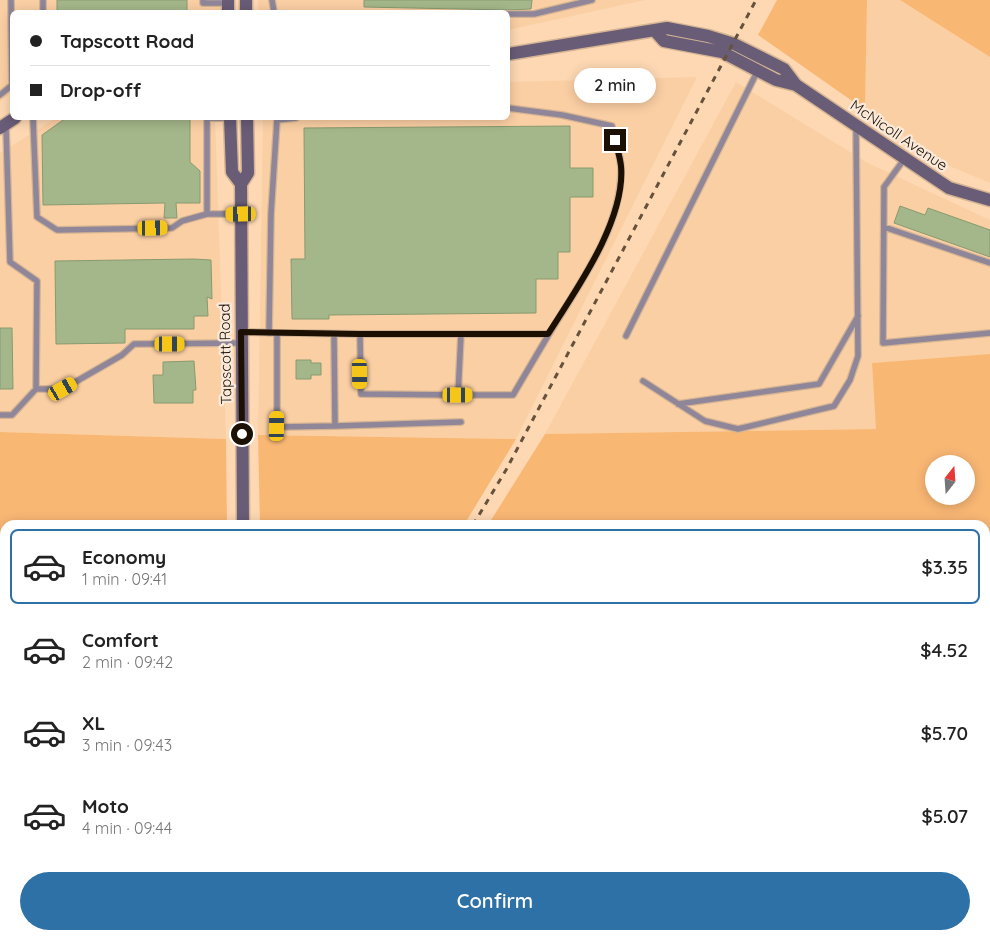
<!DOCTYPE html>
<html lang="en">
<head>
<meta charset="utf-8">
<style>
	body { margin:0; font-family:Quicksand,sans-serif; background:#f6f6f6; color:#222; height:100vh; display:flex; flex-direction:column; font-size:19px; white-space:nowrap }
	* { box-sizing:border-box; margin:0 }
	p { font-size:16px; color:#767676 }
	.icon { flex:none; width:28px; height:28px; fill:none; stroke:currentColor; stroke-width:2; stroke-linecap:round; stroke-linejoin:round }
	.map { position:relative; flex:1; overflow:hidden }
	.sheet { position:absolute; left:0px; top:520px; width:990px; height:420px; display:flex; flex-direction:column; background:#fff; border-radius:15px 15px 0 0; box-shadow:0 2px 12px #0003 }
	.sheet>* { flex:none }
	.guide { position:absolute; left:10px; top:10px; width:500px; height:110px; border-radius:8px; box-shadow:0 2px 12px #0003; display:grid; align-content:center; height:110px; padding:0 20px; background:#fff }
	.needle { width:32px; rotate:17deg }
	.controls { position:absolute; left:925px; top:455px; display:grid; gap:10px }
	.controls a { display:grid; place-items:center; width:50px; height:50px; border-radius:50%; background:#fff; box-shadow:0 2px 12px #0003; font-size:25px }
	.end { position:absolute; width:22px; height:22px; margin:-11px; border:6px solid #1c1003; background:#fff; box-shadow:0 0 0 2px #fff }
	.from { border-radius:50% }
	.bubble { position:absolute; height:35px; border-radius:18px; background:#fff; box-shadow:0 2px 12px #0003; font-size:16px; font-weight:600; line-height:35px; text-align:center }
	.car { position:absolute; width:15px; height:30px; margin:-15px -8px; border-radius:6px; box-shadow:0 0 4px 1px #0007; background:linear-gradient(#f5c518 24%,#345 0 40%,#f5c518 0 76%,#345 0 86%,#f5c518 0) }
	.guide b { display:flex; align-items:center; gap:18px; height:48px; font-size:19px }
	.guide b+b { border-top:1px solid #e0e0e0 }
	.guide i { width:12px; height:12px; background:#222 }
	ul { padding:9px 0 0; list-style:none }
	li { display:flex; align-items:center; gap:15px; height:75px; margin:0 10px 8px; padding:0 10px; border:2px solid transparent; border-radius:8px }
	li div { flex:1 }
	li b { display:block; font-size:19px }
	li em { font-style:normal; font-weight:600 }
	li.selected { border-color:#2e71a6 }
	li>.icon { width:45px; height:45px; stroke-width:1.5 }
	.primary-button { display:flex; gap:10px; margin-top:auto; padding:10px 20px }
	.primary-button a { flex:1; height:58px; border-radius:30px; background:#2e71a6; color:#fff; font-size:20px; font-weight:600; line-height:58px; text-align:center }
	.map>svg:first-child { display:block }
	.built { fill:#fbcfa4 }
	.green { fill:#f9b774; fill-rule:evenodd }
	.building { fill:#a4b78a; stroke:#889a6e }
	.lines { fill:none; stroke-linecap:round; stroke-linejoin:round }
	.lane-casing { stroke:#d5b493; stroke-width:8 }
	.street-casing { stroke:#d5b493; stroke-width:14 }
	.secondary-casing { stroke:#d5b493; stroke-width:15 }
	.lane { stroke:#8f8799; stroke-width:5.5 }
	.street { stroke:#8f8799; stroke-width:11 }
	.secondary { stroke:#695c77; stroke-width:12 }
	.rail { stroke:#66513c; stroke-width:3; stroke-dasharray:6 6; stroke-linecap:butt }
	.route { stroke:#1c1003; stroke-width:6 }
	.labels { text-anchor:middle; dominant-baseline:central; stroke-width:4.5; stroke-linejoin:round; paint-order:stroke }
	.street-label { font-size:15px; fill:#1c1003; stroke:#faeadb }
</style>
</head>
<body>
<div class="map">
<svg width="990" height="940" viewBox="0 0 990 940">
	<rect width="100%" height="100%" fill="#fed8b3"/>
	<!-- built -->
	<path class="built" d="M0 0H221V12H12V92L0 102Z
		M258 0H645L508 30V12H258Z
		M867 0H900L990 57V183L947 165 865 110Z
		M697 77 516 439 258 435 263 118H508V82Z
		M736 82 868 163 990 220V354L872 363 877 429 545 434Z
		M56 118H215L226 439 0 432V153Z
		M985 624H990V749L985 746Z
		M0 643H5V935H167L163 940H0Z
		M985 781 990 784V940H588L590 935H985Z
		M269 935H513L514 940H269Z"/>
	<!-- green -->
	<path class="green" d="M777 0H867L865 110 758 35Z
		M900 0H990V57Z
		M990 354V624H985V525H488L545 434 876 429 872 363ZM934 464H966V496H934Z
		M0 432 226 439 227 525H5V643H0Z
		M258 435 516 439 464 525H260Z"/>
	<!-- building -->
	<path class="building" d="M57 0H187V12H57Z
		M364 0H532L531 9 507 10 364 7Z
		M66 118H190V162L200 171V203H176L177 218H164L165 203 43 205 42 135Z
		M570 126V168H593V197H570V252H558V279H536V313L329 315V319H292L291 259H305L304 128Z
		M900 206 925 215 928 208 990 230V257L894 223Z
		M194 259 211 260 212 299 207 297 208 316H194V329H125V343L56 344 55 261Z
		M0 328H12L13 389H0Z
		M296 360H311V363H321V375H311V379H296Z
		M194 361 196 390H193V403H154L153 375H163V362Z"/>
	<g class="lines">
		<!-- lane casing -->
		<g class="lane-casing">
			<path id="lane" d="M203 0V3H228
				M272 0 274 12
				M43 12V0
				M508 14H534L592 0
				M0 95 12 85 11 0
				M33 118 37 217 57 230 172 228 182 221 207 214
				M207 118V214H241
				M210 118H230
				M6 126 10 262 37 281 36 389
				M905 158 884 187 883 343 990 333
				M884 227 990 263
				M241 332 360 334H549C578 285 623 227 621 167 620 154 615 139 612 126L562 115 508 108
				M269 333 271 214 277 120 296 118
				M277 333V427L335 426 334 334
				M360 334 361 394 458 395
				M461 334 458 395H513L549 334
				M626 336 758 70
				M643 381 705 421 738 429 834 406 850 380 858 356 856 126
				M678 404 819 384 858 316
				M0 415H12L36 389H63L122 355 134 344 242 343
				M335 426 461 422
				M985 654H990
				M985 700 990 703
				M0 781H5
				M985 790 990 794
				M0 849H5
				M0 904H5
				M72 935V940
				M793 935 803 940
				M883 935V940
				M143 940 147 935
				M681 940V935
				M693 940V935"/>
		</g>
		<!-- street casing -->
		<g class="street-casing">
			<path id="street" d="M553 935 555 940"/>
		</g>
		<!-- secondary casing -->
		<g class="secondary-casing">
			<path id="secondary" d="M246 0V12
				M228 12V0
				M655 31 664 41 722 52 776 80 796 85
				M508 54 667 28 708 36 734 44 784 69 796 85 949 188 990 200
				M230 118 232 172 241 184
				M0 128 15 118
				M243 525 241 184 248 173 247 118
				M246 935V940"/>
		</g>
		<!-- lane -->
		<use href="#lane" class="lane"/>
		<!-- street -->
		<use href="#street" class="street"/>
		<!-- secondary -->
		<use href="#secondary" class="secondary"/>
		<!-- rail -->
		<path class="rail" d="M473 525 506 470 756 0
			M985 751 990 754
			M185 940 189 935
			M197 940 201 935"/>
	</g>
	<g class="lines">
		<!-- route -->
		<path class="route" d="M242 434 241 332 360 334H548C576 290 626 220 621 166 620 157 617 148 615 140"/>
	</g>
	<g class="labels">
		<!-- street labels -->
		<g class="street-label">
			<text transform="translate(899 135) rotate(34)">McNicoll Avenue</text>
			<text transform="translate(225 354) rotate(-91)">Tapscott Road</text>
		</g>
	</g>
</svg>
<div class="controls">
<a><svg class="needle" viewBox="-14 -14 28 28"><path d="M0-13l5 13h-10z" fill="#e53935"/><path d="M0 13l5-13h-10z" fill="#767676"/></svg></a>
</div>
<i class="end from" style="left:242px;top:434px"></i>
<i class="end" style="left:615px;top:140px"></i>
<div class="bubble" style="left:574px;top:68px;width:82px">2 min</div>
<i class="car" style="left:241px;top:214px;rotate:269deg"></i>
<i class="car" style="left:153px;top:228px;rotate:89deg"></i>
<i class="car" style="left:170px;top:344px;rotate:90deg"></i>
<i class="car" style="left:360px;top:374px;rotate:179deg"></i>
<i class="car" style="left:63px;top:389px;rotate:60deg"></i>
<i class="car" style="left:458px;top:395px;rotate:90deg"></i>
<i class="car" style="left:277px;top:426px;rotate:1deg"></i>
<div class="guide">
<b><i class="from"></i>Tapscott Road</b>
<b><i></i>Drop-off</b>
</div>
<section class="sheet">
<ul>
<li class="selected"><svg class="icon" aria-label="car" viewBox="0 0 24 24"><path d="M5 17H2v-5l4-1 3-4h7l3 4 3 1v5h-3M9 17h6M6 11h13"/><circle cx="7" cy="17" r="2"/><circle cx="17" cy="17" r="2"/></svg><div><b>Economy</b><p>1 min · 09:41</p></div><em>$3.35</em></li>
<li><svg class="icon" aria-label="car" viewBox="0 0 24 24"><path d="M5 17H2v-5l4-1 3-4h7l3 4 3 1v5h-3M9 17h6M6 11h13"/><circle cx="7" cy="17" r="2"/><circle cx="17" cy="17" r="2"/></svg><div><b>Comfort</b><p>2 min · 09:42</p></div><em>$4.52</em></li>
<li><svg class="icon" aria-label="car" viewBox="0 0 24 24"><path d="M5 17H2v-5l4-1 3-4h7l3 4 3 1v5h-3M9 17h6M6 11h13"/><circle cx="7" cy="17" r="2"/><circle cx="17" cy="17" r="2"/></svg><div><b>XL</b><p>3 min · 09:43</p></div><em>$5.70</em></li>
<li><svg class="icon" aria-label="car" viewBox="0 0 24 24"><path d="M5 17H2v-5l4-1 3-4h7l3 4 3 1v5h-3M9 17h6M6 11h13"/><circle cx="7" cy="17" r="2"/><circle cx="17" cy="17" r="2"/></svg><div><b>Moto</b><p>4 min · 09:44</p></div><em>$5.07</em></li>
</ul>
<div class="primary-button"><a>Confirm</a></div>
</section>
</div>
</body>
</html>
